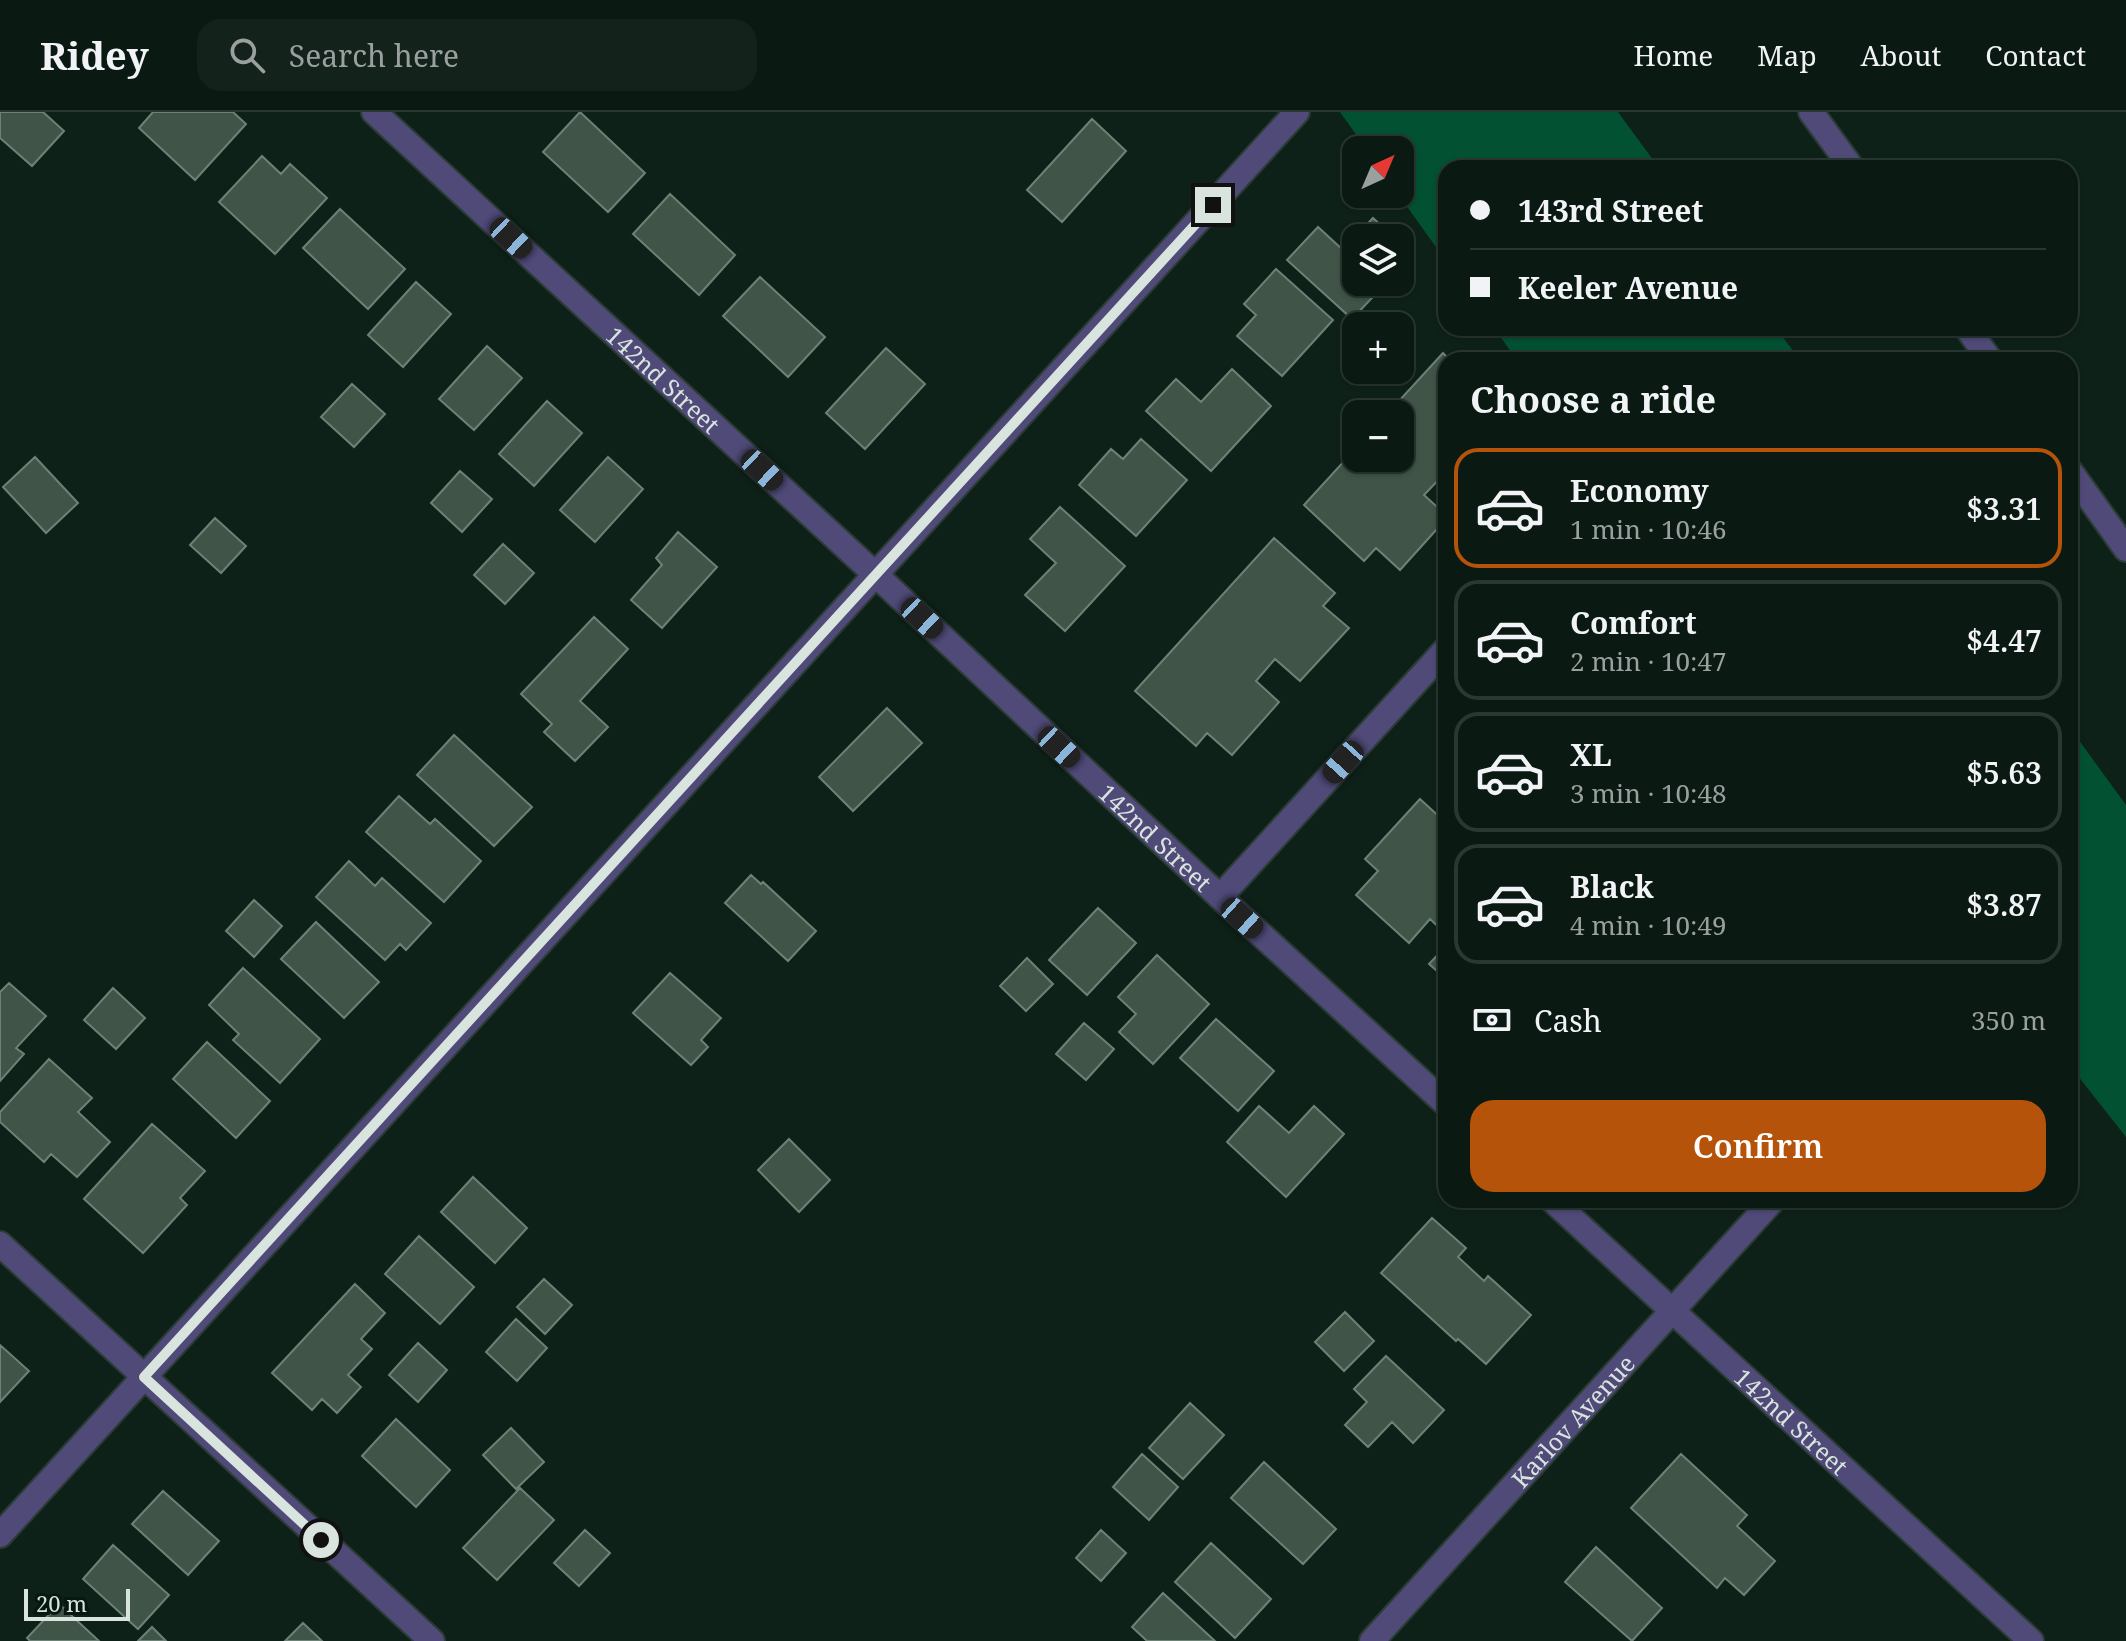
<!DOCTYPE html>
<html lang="en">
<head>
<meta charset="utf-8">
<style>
	body { margin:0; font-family:"Noto Serif",serif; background:#13221b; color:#f1f3f6; height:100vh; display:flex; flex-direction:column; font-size:30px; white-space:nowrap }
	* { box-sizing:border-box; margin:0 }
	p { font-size:26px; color:#99a09f }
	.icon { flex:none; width:44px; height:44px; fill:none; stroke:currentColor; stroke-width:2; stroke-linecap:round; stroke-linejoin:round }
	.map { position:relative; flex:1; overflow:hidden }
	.panel { position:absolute; left:1438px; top:240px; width:640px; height:856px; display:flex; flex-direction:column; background:#0a1912; border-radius:24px; box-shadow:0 2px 6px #0004,0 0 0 2px #2a3832 }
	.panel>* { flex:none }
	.banner { position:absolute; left:1438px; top:48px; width:640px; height:176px; border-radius:24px; box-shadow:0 2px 6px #0004,0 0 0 2px #2a3832; display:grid; align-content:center; height:176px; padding:0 32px; background:#0a1912 }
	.needle { width:52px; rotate:44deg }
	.buttons { position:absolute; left:1342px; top:24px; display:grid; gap:16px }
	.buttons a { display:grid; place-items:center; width:72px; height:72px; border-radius:16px; background:#0a1912; box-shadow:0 2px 6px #0004,0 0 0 2px #2a3832; font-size:40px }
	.scale { position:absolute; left:24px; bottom:20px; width:106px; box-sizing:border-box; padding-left:8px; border:4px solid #d8e4dd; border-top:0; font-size:22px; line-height:28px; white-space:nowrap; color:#d8e4dd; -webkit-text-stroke:6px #06180f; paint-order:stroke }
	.end { position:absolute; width:36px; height:36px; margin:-18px; border:10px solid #d8e4dd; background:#111; box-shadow:0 0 0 4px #111 }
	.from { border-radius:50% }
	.car { position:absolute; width:24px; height:48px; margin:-24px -12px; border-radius:10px; box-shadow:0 0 6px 2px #0007; background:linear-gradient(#222 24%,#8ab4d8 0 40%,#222 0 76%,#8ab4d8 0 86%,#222 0) }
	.banner b { display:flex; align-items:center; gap:28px; height:76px; font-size:30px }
	.banner b+b { border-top:2px solid #2a3832 }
	.banner i { width:20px; height:20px; background:#f1f3f6 }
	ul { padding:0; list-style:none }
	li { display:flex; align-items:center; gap:24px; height:120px; margin:0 16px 12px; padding:0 16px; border:4px solid #2a3832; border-radius:24px }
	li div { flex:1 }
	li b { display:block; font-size:30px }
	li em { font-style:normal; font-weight:600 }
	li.on { border-color:#b45309 }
	li>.icon { width:72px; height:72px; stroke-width:1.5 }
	h2 { padding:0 32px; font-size:36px; line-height:96px }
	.pay { display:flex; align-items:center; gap:20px; height:88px; padding:0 32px; font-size:30px }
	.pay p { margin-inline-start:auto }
	.cta { display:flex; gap:16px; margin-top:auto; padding:16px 32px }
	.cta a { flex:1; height:92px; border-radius:24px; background:#b45309; color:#fff; font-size:32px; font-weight:600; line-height:92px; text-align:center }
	header { display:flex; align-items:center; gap:48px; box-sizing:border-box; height:112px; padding:0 40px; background:#0a1912; border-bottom:2px solid #2a3832 }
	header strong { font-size:38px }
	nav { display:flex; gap:44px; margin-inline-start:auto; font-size:28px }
	.search { width:560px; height:72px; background:#13221b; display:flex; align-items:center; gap:20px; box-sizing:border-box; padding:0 28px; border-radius:24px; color:#99a09f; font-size:30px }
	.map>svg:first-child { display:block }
	.green { fill:#035133 }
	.building { fill:#405448; stroke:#6c8276; stroke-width:2 }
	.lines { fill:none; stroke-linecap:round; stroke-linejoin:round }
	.minor-casing { stroke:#2a3c34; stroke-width:28 }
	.minor { stroke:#4f4a78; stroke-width:24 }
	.route { stroke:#d8e4dd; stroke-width:10 }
	.labels { text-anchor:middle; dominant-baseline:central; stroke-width:8; stroke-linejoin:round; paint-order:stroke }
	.street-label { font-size:24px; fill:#d8e4dd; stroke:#06180f }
</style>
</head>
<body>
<header>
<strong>Ridey</strong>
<div class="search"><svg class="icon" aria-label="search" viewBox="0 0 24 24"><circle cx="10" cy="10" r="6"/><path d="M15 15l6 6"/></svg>Search here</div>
<nav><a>Home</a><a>Map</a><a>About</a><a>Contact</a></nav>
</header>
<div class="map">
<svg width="2126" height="1529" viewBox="0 0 2126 1529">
	<rect width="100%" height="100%" fill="#0e2118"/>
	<!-- green -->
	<path class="green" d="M1340 0H1618L1659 56H1446V149L1398 82 1400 38H1367Z
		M1494 216H1776L1800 248H1517Z
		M2070 616 2126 693V1025L2070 954Z"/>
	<!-- building -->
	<path class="building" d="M0 0H43L64 19 32 54 0 26Z
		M153 0H233L246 12 195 68 139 16Z
		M580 0 645 61 608 100 543 40Z
		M1092 7 1126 39 1062 110 1027 78Z
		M262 44 281 62 290 52 327 86 275 142 219 90Z
		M670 82 735 143 699 183 633 122Z
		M340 97 405 157 368 197 303 136Z
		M1373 106 1395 126H1356V170H1387L1352 207 1287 148 1318 115 1343 138Z
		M1400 131 1412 142 1400 156Z
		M1276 157 1333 208 1282 264 1237 224 1256 203 1244 192Z
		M760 165 825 225 788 265 723 204Z
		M416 170 451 202 403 255 368 223Z
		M487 234 522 266 474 318 439 287Z
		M886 236 925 272 865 337 826 301Z
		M1443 241 1450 248H1446V364L1444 362 1424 383 1446 403V407L1400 458 1376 436 1364 449 1304 393 1356 336V346H1400V302H1387Z
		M1232 257 1271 294 1211 359 1146 299 1176 267 1201 290Z
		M352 272 385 302 354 335 321 305Z
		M547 289 582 321 534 374 499 342Z
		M1141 327 1187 368 1136 424 1079 373 1111 337 1123 347Z
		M35 345 78 391 46 421 3 375Z
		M608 345 643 377 595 430 560 398Z
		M460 359 492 387 462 420 431 391Z
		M1060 395 1125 454 1065 519 1025 483 1056 451 1030 427Z
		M215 406 246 434 221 461 190 433Z
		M678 420 717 455 662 516 631 488 662 453 656 446Z
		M1274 426 1335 481 1323 494 1349 516 1300 569 1275 547 1256 569 1279 590 1232 643 1207 621 1196 634 1135 579Z
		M503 432 534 461 505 492 474 463Z
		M594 505 628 537 580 589 608 615 575 649 544 620 552 612 521 582Z
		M887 596 922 631 853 699 819 665Z
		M454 623 532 695 494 734 417 663Z
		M399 684 430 712 435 707 481 749 444 790 366 720Z
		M1420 687 1446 711V822L1430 807 1409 831 1356 783 1378 759 1365 747Z
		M349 749 375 774 382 766 431 811 406 838 400 832 385 848 316 785Z
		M751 763 761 772 763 770 816 819 788 849 725 791Z
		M254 788 282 814 254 845 226 819Z
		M1098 796 1136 831 1087 883 1049 848Z
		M316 810 379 870 344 906 281 847Z
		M1446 834V867L1429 852Z
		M1157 843 1209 892 1153 952 1119 920 1136 902 1118 885Z
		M1027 846 1053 872 1026 899 1000 874Z
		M243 856 320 927 280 971 233 928 239 922 209 893Z
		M670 861 721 906 701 928 708 935 691 953 633 901Z
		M9 871 46 904 16 936 24 942 0 969V880Z
		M113 876 145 906 116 937 84 908Z
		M1216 907 1274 959 1238 999 1180 946Z
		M1084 911 1114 937 1086 968 1056 942Z
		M207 930 270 989 236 1026 173 967Z
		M49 947 92 986 78 1000 110 1030 77 1065 51 1042 44 1050 0 1010V1000Z
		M1259 994 1289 1021 1314 994 1344 1022 1286 1085 1227 1030Z
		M152 1012 205 1059 180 1086 187 1093 143 1141 84 1087Z
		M789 1027 830 1068 799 1100 758 1058Z
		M473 1065 527 1116 495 1151 441 1100Z
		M1432 1106 1466 1136 1458 1145 1484 1169 1488 1164 1531 1203 1486 1252 1458 1227 1456 1229 1381 1161Z
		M419 1124 474 1175 440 1212 385 1162Z
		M544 1167 572 1193 545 1222 517 1195Z
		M355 1172 385 1201 361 1227 372 1237 348 1263 361 1275 337 1301 322 1287 312 1298 272 1261Z
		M1345 1200 1374 1229 1344 1259 1315 1230Z
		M516 1207 547 1236 517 1269 486 1240Z
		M418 1231 447 1258 418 1290 389 1263Z
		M0 1233 29 1259 0 1290Z
		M1386 1244 1444 1298 1413 1331 1392 1310 1368 1335 1345 1313 1367 1290 1354 1277Z
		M1190 1291 1224 1323 1183 1367 1149 1336Z
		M396 1307 450 1358 416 1395 362 1344Z
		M511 1316 544 1350 516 1377 483 1343Z
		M1142 1342 1178 1375 1149 1408 1113 1375Z
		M1681 1342 1747 1403 1737 1414 1775 1449 1744 1483 1725 1466 1717 1476 1631 1396Z
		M1264 1350 1336 1417 1303 1452 1231 1386Z
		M520 1376 554 1408 497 1468 463 1436Z
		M163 1379 219 1429 188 1463 132 1412Z
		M585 1418 610 1441 579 1474 554 1451Z
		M1101 1418 1126 1441 1101 1469 1076 1446Z
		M1211 1431 1271 1487 1235 1526 1175 1470Z
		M113 1433 169 1483 138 1517 83 1467Z
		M1596 1435 1662 1496 1632 1529 1565 1470Z
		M1163 1481 1215 1529H1147L1132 1515Z
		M59 1492 99 1529H30L27 1526Z
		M303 1511 322 1529H285Z
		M152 1515 166 1529H138Z"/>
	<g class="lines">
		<!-- minor casing -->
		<g class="minor-casing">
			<g id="minor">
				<path id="s1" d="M374 0 876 463 1220 785 1446 992"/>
				<path d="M1811 0 1852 56"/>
				<path d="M1967 216 1990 248"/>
				<path d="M2070 359 2126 437"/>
				<path d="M1220 785 1446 537"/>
				<path id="s2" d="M1552 1088 2031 1529"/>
				<path d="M0 1132 432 1529"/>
				<path d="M0 1423 1297 0"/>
				<path id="s3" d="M1372 1529 1773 1088"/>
			</g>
		</g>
		<!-- minor -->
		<use href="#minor" class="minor"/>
	</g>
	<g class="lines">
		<!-- route -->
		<path class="route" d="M321 1428 144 1265 1213 93"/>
	</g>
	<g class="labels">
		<!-- street labels -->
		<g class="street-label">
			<text stroke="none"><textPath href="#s1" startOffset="394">142nd Street</textPath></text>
			<text stroke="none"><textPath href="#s1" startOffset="1066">142nd Street</textPath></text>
			<text stroke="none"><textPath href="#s2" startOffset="326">142nd Street</textPath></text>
			<text stroke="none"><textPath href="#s3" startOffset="298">Karlov Avenue</textPath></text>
		</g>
	</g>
</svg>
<div class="buttons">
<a><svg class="needle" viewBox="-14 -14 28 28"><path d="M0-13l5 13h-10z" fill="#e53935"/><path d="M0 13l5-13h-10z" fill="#99a09f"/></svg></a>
<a><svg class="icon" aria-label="layers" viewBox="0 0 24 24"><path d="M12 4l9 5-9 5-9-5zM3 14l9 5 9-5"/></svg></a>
<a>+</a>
<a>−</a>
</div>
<div class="scale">20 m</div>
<i class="end from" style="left:321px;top:1428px"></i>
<i class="end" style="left:1213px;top:93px"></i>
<i class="car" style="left:511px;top:126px;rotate:133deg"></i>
<i class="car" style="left:762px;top:358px;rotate:133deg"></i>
<i class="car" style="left:922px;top:506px;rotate:133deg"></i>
<i class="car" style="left:1059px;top:635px;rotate:133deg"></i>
<i class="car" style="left:1343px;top:650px;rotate:222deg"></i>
<i class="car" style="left:1242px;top:806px;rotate:132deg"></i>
<div class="banner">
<b><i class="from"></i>143rd Street</b>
<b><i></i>Keeler Avenue</b>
</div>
<section class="panel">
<h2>Choose a ride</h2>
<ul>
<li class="on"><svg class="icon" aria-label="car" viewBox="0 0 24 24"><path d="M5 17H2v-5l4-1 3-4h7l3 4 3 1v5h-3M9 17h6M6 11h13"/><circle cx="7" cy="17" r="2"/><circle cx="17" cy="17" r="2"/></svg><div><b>Economy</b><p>1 min · 10:46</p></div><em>$3.31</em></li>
<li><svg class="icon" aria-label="car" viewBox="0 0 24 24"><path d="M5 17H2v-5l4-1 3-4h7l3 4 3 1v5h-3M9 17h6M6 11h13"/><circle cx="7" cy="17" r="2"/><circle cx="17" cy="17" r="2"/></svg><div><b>Comfort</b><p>2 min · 10:47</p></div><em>$4.47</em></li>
<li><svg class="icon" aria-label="car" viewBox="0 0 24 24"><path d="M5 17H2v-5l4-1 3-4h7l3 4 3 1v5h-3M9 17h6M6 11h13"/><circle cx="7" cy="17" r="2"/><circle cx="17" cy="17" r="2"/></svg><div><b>XL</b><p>3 min · 10:48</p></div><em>$5.63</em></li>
<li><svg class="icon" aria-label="car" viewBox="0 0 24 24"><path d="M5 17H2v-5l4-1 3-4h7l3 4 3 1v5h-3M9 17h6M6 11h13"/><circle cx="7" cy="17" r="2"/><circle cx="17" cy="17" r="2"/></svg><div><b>Black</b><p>4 min · 10:49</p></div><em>$3.87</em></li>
</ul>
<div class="pay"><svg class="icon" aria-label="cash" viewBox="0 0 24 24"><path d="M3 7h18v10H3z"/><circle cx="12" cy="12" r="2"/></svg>Cash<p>350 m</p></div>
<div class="cta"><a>Confirm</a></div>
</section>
</div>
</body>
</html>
